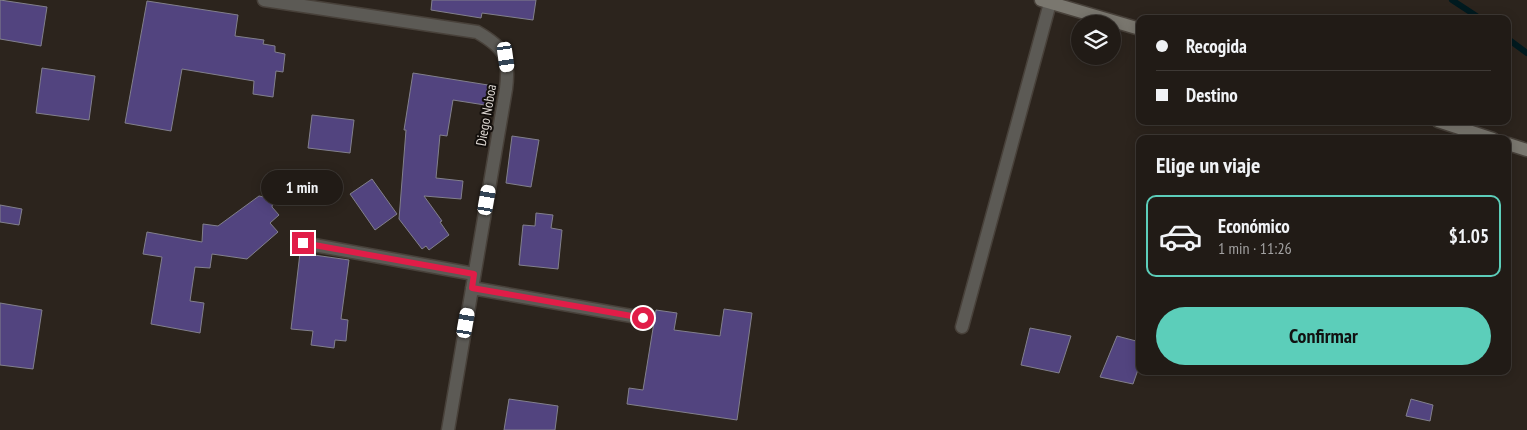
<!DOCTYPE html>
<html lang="es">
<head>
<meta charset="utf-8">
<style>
	body { margin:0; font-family:"PT Sans Narrow",sans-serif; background:#29241f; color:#f1f3f6; height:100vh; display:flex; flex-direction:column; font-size:19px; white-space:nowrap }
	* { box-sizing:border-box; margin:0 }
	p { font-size:16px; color:#a2a1a1 }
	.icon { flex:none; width:28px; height:28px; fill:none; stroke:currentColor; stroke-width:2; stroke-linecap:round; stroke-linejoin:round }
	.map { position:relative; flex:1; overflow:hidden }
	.drawer { position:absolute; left:1136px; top:135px; width:375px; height:240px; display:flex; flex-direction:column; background:#211b16; border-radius:10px; box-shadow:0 2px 12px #0003,0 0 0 1px #3e3935 }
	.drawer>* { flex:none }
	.hud { position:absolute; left:1136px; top:15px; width:375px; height:110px; border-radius:10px; box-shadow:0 2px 12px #0003,0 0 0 1px #3e3935; display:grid; align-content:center; height:110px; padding:0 20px; background:#211b16 }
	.buttons { position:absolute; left:1071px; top:15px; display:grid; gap:10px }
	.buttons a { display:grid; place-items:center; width:50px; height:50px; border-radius:50%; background:#211b16; box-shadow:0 2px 12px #0003,0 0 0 1px #3e3935; font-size:25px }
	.end { position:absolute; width:22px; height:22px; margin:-11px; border:6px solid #e11d48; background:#fff; box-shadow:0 0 0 2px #fff }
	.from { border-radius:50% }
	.bubble { position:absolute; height:35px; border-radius:18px; background:#211b16; box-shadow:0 2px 12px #0003,0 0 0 1px #3e3935; font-size:16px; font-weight:700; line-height:35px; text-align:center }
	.car { position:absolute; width:15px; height:30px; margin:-15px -8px; border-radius:6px; box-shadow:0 0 4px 1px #0007; background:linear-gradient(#fff 24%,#345 0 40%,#fff 0 76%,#345 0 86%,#fff 0) }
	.hud b { display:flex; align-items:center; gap:18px; height:48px; font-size:19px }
	.hud b+b { border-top:1px solid #3e3935 }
	.hud i { width:12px; height:12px; background:#f1f3f6 }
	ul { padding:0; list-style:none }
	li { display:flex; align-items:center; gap:15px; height:82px; margin:0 10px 8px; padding:0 10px; border:2px solid transparent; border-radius:10px }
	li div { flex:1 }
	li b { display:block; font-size:19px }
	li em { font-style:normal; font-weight:700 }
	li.selected { border-color:#5cceba }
	li>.icon { width:45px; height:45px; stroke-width:1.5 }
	h2 { padding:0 20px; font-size:22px; line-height:60px }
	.button { display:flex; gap:10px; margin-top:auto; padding:10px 20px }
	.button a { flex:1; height:58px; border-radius:30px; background:#5cceba; color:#111; font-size:20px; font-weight:700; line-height:58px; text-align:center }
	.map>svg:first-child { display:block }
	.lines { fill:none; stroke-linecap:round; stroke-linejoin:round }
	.stream { stroke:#001a1f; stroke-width:6 }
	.building { fill:#52447f; stroke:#82808c }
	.lane-casing { stroke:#48413a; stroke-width:15 }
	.street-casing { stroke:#48413a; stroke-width:15 }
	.secondary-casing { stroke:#48413a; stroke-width:15 }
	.lane { stroke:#5c5a55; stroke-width:12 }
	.street { stroke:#5c5a55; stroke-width:12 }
	.secondary { stroke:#7a776f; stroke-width:12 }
	.route { stroke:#e11d48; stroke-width:6 }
	.labels { text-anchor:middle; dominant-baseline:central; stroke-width:4; stroke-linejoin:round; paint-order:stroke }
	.street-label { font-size:14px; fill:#ddd7d2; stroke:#120e0b }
</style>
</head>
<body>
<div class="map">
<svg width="1527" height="430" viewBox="0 0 1527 430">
	<rect width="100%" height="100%" fill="#2c241d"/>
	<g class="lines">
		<!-- stream -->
		<path class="stream" d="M1452 0 1481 19
			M1508 39 1527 53"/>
	</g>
	<!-- building -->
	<path class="building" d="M0 0 47 7 41 46 0 39Z
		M432 0H536L533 20 482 13 481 18 431 10Z
		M147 1 238 15 235 36 264 40 263 44 275 46V52L285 54 283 72 276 71 273 97 253 94 254 81 182 69 171 131 125 123Z
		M42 68 95 76 89 120 36 113Z
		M413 73 488 85 485 105 453 100 447 136 440 135 436 178 463 181 461 199 424 196 442 221 440 222 449 235 429 250 426 246 422 249 399 219 406 130H404Z
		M312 115 354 120 350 153 308 148Z
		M512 136 539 140 531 187 506 183Z
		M372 179 397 214 375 230 350 194Z
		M259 196 273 199 272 207 279 215 270 223 278 232 247 259 212 254 210 268 195 267 190 301 204 303 200 333 151 324 162 257 143 254 147 232 202 242 203 224 218 226Z
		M0 205 22 209 19 225 0 222Z
		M536 213 553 215 551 228 562 230 558 269 519 265 523 225 535 226Z
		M300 253 349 260 341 319 348 320 346 341 335 340 334 348 311 345 313 331 291 329Z
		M0 303 42 310 33 369 0 365Z
		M724 309 752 313 737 420 627 404 629 388 643 390 656 310 677 313 674 330 720 336Z
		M1030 328 1071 336 1059 373 1021 365Z
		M1117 336 1140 342V364L1133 384 1100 377Z
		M509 399 558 406 555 430H504Z
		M1411 399 1433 405 1430 421 1406 416Z"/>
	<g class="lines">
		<!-- lane casing -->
		<g class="lane-casing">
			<path id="lane" d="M303 243 474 274"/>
		</g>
		<!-- street casing -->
		<g class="street-casing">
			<path id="street" d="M264 0 477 32C505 48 510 57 506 89L448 430
				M472 288 643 318
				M962 327 1050 3"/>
		</g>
		<!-- secondary casing -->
		<g class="secondary-casing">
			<path id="secondary" d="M1041 0 1140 29
				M1438 121 1493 139
				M1508 144 1527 150"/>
		</g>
		<!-- lane -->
		<use href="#lane" class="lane"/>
		<!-- street -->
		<use href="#street" class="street"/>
		<!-- secondary -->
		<use href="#secondary" class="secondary"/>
	</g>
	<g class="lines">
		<!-- route -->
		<path class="route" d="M303 243 474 274 472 288 643 318"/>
	</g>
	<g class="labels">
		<!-- street labels -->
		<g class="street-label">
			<text transform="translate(486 115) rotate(-80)">Diego Noboa</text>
		</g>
	</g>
</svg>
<div class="buttons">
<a><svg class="icon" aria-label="layers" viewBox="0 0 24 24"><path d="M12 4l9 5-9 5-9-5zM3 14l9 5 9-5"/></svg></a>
</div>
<i class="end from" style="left:643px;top:318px"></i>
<i class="end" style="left:303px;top:243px"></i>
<div class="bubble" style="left:261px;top:170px;width:82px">1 min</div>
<i class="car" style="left:506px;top:57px;rotate:172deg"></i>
<i class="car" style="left:487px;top:200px;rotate:10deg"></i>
<i class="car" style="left:466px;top:323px;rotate:10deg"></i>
<div class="hud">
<b><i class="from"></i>Recogida</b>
<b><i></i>Destino</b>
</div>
<section class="drawer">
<h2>Elige un viaje</h2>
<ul>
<li class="selected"><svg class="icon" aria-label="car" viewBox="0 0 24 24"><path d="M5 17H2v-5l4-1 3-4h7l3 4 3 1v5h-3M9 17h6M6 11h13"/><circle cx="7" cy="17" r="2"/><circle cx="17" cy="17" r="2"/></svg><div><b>Económico</b><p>1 min · 11:26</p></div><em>$1.05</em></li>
</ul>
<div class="button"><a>Confirmar</a></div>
</section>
</div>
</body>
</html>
